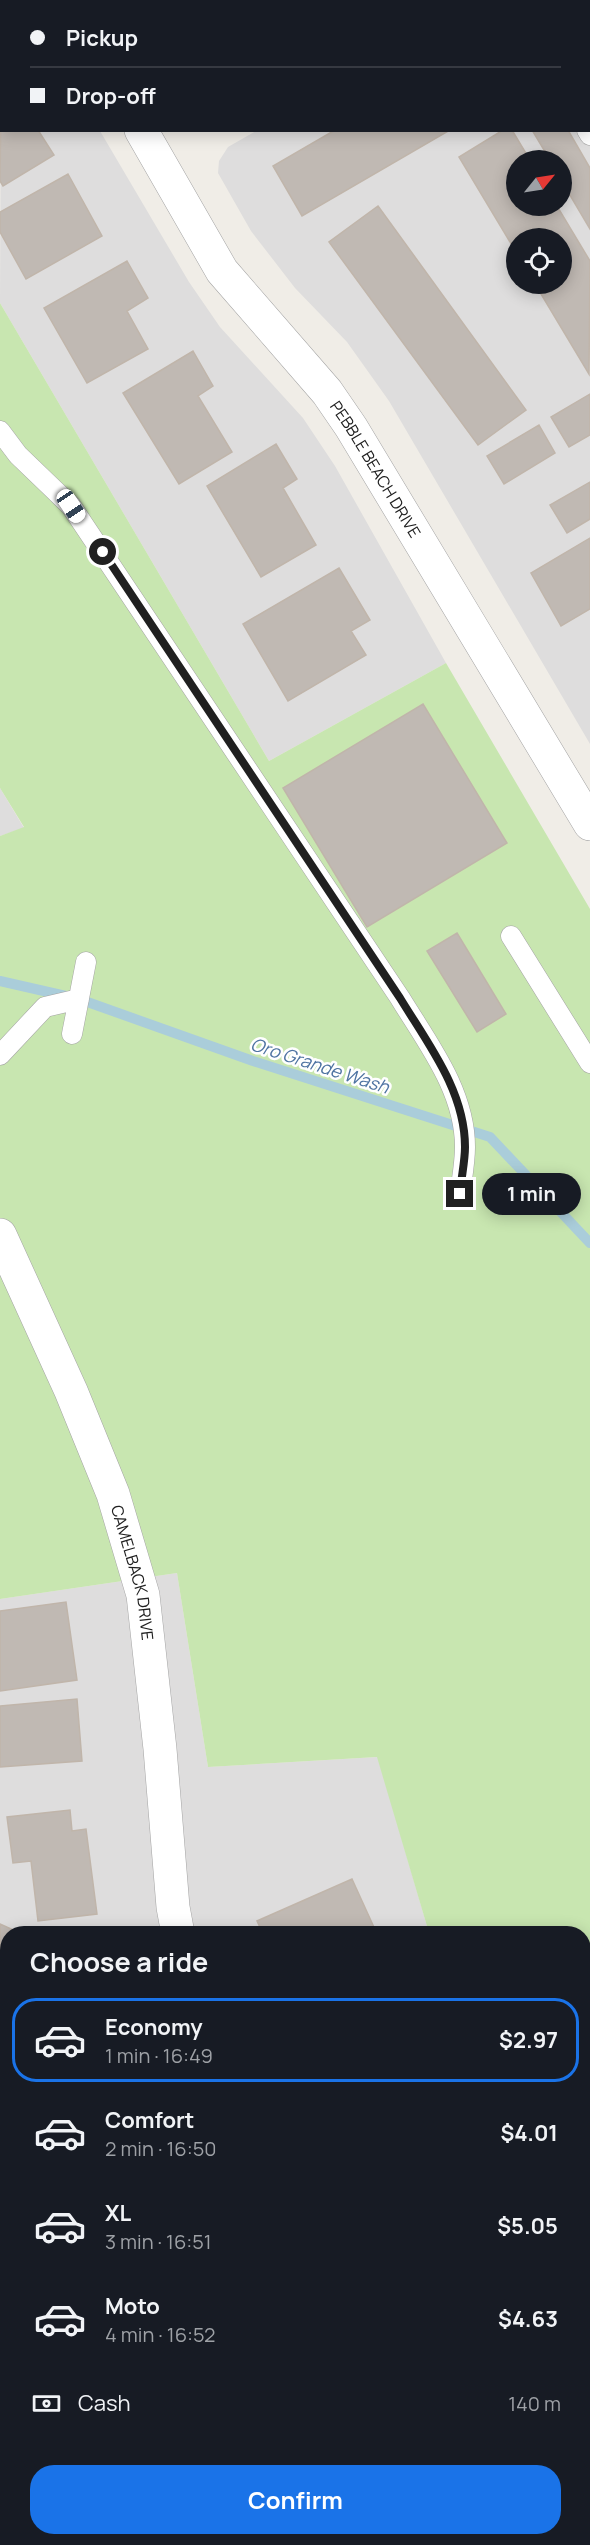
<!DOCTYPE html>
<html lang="en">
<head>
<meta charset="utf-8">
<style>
	body { margin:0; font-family:Manrope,sans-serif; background:#242831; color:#f1f3f6; height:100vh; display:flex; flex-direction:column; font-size:22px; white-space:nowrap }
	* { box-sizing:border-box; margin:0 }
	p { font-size:20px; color:#9ea1a6 }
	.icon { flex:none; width:33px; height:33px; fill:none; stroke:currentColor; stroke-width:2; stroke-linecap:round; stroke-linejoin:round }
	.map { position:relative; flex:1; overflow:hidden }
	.panel { position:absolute; left:0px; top:1926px; width:591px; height:620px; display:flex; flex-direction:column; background:#171b24; border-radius:24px 24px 0 0; box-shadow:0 3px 15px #0003 }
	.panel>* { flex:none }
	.top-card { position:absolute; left:0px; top:0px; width:591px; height:132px; box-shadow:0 3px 15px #0003; display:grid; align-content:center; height:132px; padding:0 30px; background:#171b24 }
	.needle { width:39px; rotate:60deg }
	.buttons { position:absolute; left:506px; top:150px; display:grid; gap:12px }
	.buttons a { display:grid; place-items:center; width:66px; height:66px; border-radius:50%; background:#171b24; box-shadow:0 3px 15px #0003; font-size:30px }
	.end { position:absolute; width:27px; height:27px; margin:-14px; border:8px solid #202020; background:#fff; box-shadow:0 0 0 3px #fff }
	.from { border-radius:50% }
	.bubble { position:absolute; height:42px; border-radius:21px; background:#171b24; box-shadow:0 3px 15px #0003; font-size:20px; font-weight:700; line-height:42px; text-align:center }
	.car { position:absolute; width:18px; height:36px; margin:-18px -9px; border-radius:8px; box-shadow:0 0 4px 2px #0007; background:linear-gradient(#fff 24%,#345 0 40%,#fff 0 76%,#345 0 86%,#fff 0) }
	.top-card b { display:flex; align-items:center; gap:21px; height:57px; font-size:22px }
	.top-card b+b { border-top:2px solid #363941 }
	.top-card i { width:15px; height:15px; background:#f1f3f6 }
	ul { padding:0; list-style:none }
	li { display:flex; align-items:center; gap:18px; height:84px; margin:0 12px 9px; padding:0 18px; border:3px solid transparent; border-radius:24px }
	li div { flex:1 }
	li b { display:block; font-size:22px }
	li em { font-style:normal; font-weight:700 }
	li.current { border-color:#1a73e8 }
	li>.icon { width:54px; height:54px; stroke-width:1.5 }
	h2 { padding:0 30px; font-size:27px; line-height:72px }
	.pay { display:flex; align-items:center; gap:15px; height:66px; padding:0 30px; font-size:22px }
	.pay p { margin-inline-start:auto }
	.action { display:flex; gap:12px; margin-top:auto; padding:12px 30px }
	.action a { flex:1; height:69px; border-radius:24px; background:#1a73e8; color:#fff; font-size:24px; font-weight:700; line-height:69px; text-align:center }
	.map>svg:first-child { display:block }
	.residential { fill:#dedddd; fill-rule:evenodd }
	.grass { fill:#c8e6b0 }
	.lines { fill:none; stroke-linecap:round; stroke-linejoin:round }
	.stream { stroke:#aacdda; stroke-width:10 }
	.building { fill:#c0b9b3; stroke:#c0b5aa; stroke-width:1.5 }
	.service-casing { stroke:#a4a4a4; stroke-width:21 }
	.minor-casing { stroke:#a4a4a4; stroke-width:34 }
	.service { stroke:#fff; stroke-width:20 }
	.minor { stroke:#fff; stroke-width:33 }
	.route { stroke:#202020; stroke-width:8 }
	.labels { text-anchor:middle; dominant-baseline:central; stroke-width:5; stroke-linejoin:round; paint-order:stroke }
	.street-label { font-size:16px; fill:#202020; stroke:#fff }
	.water-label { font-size:18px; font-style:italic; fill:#4f74a2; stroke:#fff }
</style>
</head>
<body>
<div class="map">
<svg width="590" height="2545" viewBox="0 0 590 2545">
	<rect width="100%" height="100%" fill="#f0ede7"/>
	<!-- residential -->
	<path class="residential" d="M590 17V744L389 401 347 342 295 288 251 231 218 173 219 161 228 147 256 131 590 130ZM516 160H561V206H516ZM516 238H561V284H516Z
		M1 74 2 130 100 131 189 282 220 327 303 418 335 466 446 663 269 761 0 303Z
		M0 788 24 828 0 836Z
		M177 1573 208 1767 378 1757 429 1933 8 1934V2538H584V2208L590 2220V2545H0V1599Z"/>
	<!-- grass -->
	<path class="grass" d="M0 303 269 761 446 663 590 909V2220L584 2208V1934L429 1933 377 1757 208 1767 177 1573 0 1599V836L24 827 0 788Z"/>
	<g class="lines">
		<!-- stream -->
		<path class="stream" d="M0 981 79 999 253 1061 490 1137 590 1243"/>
	</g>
	<!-- building -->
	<path class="building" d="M1 100 2 130H38L54 155 3 186 0 181Z
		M335 130H450L302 216 273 166Z
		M503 130H512L530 160H516V206H557L590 261 589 374 535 284H561V238H516V252L459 157Z
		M532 130H568L590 168V229L561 180V160H550Z
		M68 174 102 236 26 279 0 232V212Z
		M378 206 526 410 478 445 329 242Z
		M127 261 148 298 127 311 148 349 87 383 44 308Z
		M193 351 213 386 198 396 232 452 179 484 123 393Z
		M590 394V435L569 447 551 417Z
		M539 425 555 453 504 484 487 456Z
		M276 444 297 479 283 488 316 545 261 577 207 486Z
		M590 482V519L567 533 550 505Z
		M590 538V609L561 626 531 573Z
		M339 568 370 620 351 631 366 655 288 701 243 624Z
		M423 704 507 843 367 927 283 788Z
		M457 933 506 1014 477 1032 427 951Z
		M66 1602 77 1680 0 1691V1611Z
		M77 1699 82 1761 0 1767V1706Z
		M70 1810 72 1831 86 1829 97 1914 38 1921 31 1861 13 1863 7 1817Z
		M352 1879 377 1934H263L257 1921Z
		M0 1924 20 1933 8 1934V1960L0 1977Z
		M584 2319 590 2329V2351L584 2355Z
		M0 2369 8 2373V2460L0 2456Z
		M590 2380V2461L584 2464V2384Z
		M0 2482 8 2486V2538H32L28 2545H0Z
		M590 2484V2518L584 2507V2488Z
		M297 2538H327L315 2545H301Z
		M364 2538H413L417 2545H353Z"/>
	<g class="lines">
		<!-- service casing -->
		<g class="service-casing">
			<path id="service" d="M506 0 507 2
				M0 41 2 40
				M587 130 590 135
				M0 431 18 455 71 506 400 998C428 1044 465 1091 465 1147 465 1162 462 1178 460 1194
				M511 936 590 1063
				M72 1034 86 962
				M0 1055 45 1007 79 999"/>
		</g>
		<!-- minor casing -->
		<g class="minor-casing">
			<g id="minor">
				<path d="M55 0 56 2"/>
				<path d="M388 2 391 0"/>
				<path id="s1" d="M141 130 222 271 327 392 351 427 590 824"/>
				<path id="s2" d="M0 1235 71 1391 113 1494 143 1595 160 1749 173 1907 178 1934"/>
				<path d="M0 2138 8 2122"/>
				<path d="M499 2538 503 2545"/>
			</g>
		</g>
		<!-- service -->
		<use href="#service" class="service"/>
		<!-- minor -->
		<use href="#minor" class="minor"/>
	</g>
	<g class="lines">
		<!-- route -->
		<path class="route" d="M103 552 400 998C428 1044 465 1091 465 1147 465 1162 461 1178 460 1194"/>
	</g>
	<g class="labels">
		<!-- street labels -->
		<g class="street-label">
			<text stroke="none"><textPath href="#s1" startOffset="414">PEBBLE BEACH DRIVE</textPath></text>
			<text stroke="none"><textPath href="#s2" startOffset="364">CAMELBACK DRIVE</textPath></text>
		</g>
		<!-- water labels -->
		<g class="water-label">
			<text transform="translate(320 1065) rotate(18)">Oro Grande Wash</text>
		</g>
	</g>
</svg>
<div class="buttons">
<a><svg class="needle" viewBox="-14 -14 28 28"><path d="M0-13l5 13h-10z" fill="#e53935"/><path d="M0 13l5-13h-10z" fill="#9ea1a6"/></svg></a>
<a><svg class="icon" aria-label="locate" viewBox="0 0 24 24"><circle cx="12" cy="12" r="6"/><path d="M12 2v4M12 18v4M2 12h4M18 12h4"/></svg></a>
</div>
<i class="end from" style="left:103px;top:552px"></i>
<i class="end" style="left:460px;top:1194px"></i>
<div class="bubble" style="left:482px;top:1173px;width:99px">1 min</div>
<i class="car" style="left:71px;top:506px;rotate:146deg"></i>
<div class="top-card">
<b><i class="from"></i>Pickup</b>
<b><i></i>Drop-off</b>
</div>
<section class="panel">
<h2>Choose a ride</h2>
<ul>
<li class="current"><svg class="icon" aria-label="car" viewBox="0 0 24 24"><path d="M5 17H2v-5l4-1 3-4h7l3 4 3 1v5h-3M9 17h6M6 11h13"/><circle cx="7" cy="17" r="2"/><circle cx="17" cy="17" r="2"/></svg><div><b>Economy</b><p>1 min · 16:49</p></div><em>$2.97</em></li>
<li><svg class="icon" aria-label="car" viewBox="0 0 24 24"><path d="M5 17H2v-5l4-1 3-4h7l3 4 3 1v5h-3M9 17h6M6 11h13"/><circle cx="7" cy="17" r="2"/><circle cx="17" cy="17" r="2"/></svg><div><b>Comfort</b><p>2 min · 16:50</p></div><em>$4.01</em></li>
<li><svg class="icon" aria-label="car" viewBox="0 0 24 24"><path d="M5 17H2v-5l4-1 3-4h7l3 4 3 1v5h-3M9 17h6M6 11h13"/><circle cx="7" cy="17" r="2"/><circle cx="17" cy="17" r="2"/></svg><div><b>XL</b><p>3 min · 16:51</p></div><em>$5.05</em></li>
<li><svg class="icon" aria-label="car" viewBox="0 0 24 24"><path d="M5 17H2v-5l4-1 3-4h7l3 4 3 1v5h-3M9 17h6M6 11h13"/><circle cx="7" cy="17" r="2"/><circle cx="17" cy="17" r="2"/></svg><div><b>Moto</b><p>4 min · 16:52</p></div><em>$4.63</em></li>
</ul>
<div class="pay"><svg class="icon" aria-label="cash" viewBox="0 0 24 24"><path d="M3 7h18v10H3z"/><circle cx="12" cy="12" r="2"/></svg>Cash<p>140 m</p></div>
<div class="action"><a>Confirm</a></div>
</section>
</div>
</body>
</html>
